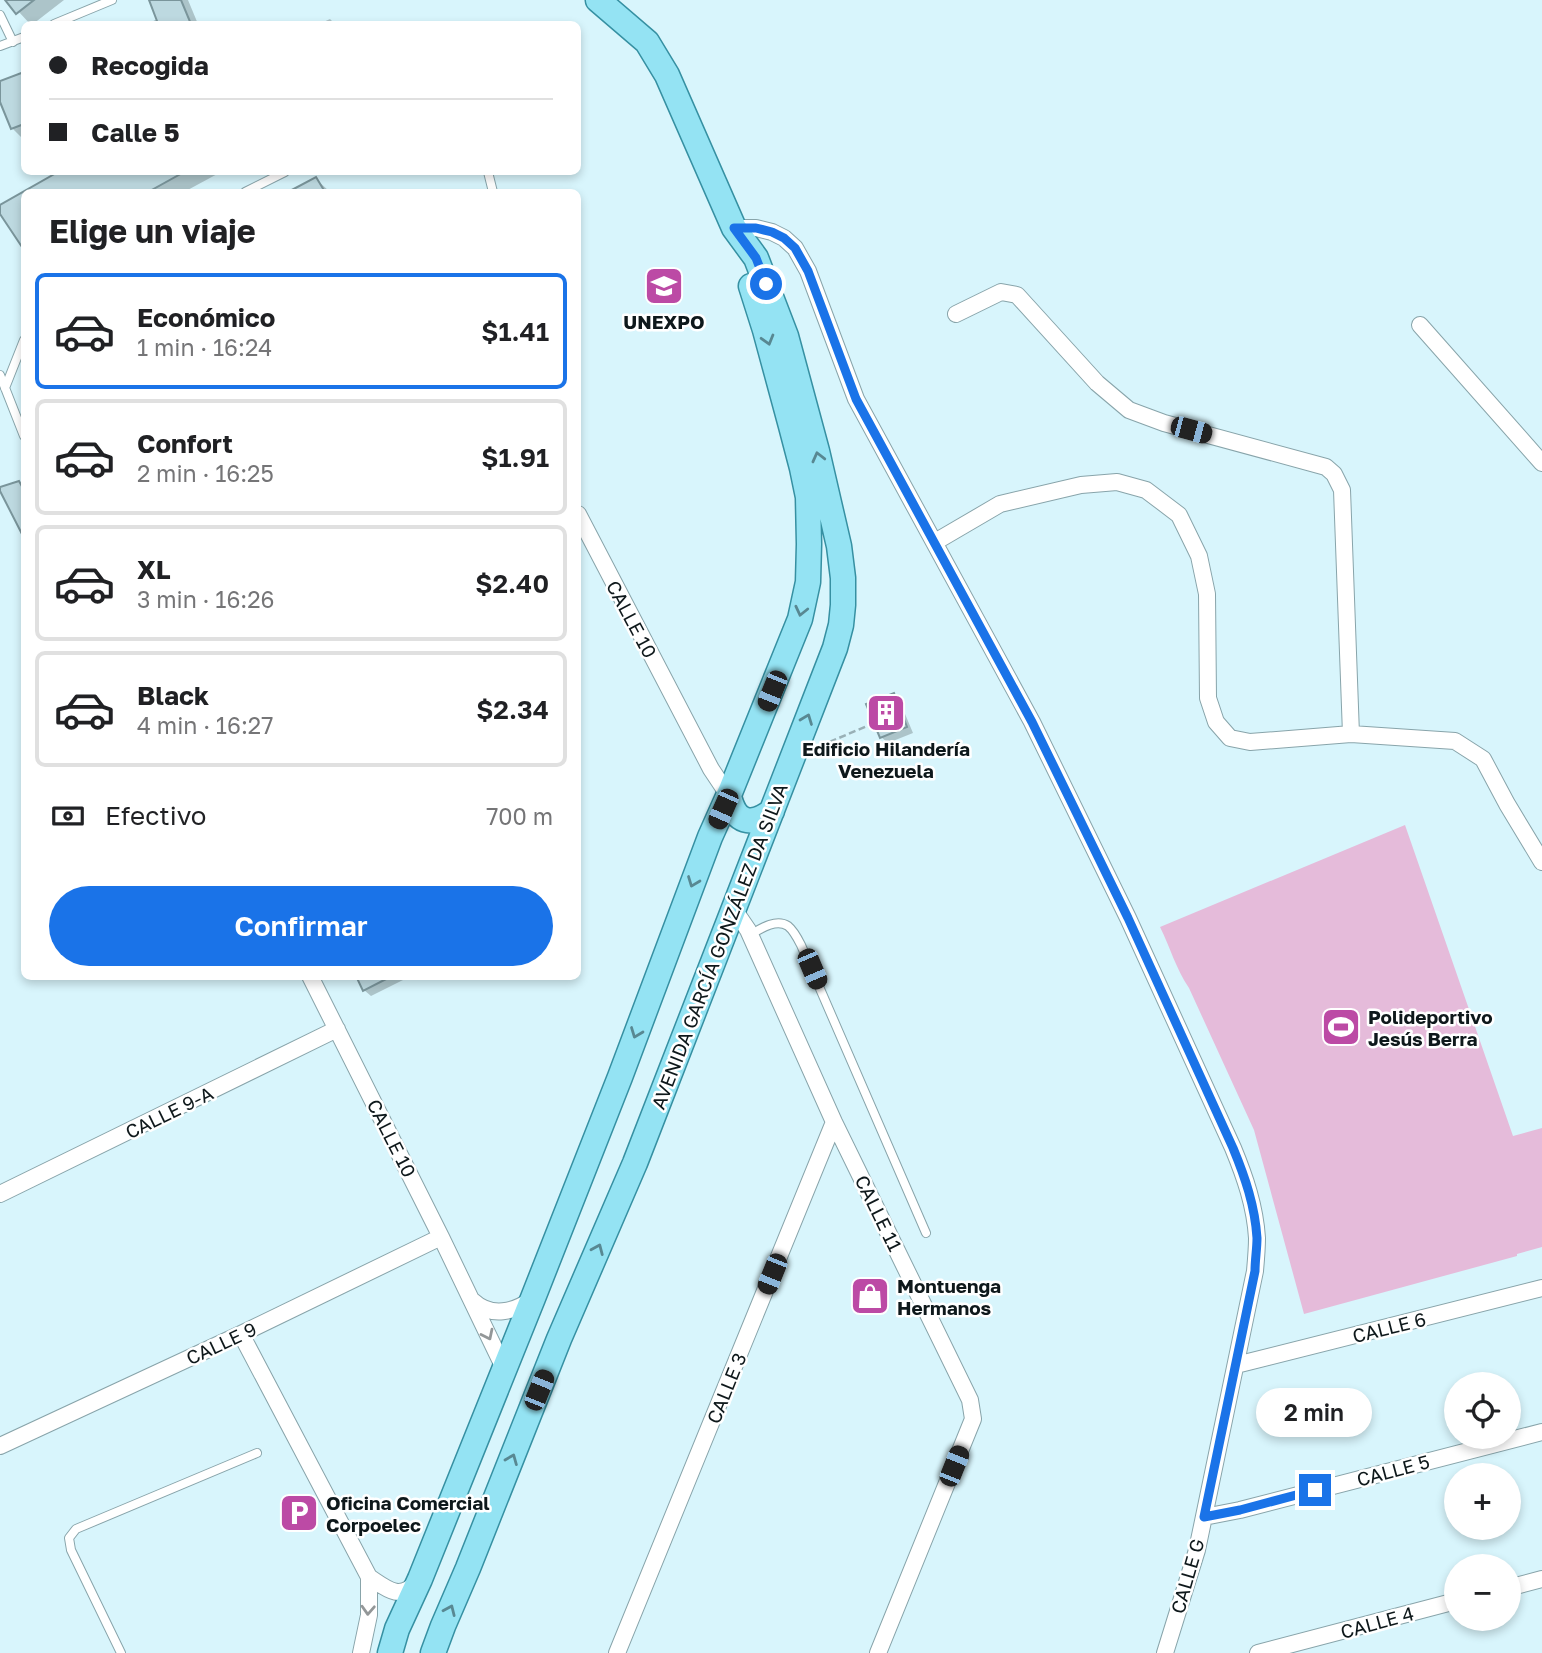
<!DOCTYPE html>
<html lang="es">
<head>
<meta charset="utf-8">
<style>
	body { margin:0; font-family:"Golos Text",sans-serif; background:#f2f2f2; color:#202124; height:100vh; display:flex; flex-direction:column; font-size:26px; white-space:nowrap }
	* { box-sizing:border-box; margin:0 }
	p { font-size:23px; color:#757577 }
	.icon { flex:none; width:38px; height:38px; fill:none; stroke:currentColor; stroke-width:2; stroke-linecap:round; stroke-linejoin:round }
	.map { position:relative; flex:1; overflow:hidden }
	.drawer { position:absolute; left:21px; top:189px; width:560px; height:791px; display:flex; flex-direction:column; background:#fff; border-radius:10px; box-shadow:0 4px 10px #0003 }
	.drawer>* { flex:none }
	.banner { position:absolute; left:21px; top:21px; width:560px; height:154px; border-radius:10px; box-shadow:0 4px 10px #0003; display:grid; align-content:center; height:154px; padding:0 28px; background:#fff }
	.controls { position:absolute; left:1444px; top:1372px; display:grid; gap:14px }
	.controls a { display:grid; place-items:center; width:77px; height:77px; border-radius:50%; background:#fff; box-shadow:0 4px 10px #0003; font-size:35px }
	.end { position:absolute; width:32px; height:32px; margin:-16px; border:9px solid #1a73e8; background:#fff; box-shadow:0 0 0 4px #fff }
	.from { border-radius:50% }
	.bubble { position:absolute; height:49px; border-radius:24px; background:#fff; box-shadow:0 4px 10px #0003; font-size:23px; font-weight:600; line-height:49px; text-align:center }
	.car { position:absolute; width:21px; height:42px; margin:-21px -10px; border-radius:9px; box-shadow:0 0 5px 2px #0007; background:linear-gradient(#222 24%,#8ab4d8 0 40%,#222 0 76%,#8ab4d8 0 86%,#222 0) }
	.banner b { display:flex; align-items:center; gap:24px; height:66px; font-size:26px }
	.banner b+b { border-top:2px solid #e0e0e0 }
	.banner i { width:18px; height:18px; background:#202124 }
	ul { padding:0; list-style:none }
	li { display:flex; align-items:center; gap:21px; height:116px; margin:0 14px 10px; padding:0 14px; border:4px solid #e0e0e0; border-radius:10px }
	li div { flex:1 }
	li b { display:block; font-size:26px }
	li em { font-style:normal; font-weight:600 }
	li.selected { border-color:#1a73e8 }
	li>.icon { width:63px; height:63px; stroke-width:1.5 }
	h2 { padding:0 28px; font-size:32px; line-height:84px }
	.pay { display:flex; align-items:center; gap:18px; height:77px; padding:0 28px; font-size:26px }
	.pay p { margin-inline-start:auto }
	.button { display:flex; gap:14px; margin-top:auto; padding:14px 28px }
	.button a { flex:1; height:80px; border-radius:42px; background:#1a73e8; color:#fff; font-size:28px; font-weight:600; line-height:80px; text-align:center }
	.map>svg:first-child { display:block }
	.green { fill:#e5bbda }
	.shadow { fill:#0003 }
	.building { fill:#bdd9e0; stroke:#7a959b; stroke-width:2 }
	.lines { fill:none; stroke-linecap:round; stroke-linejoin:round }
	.lane-casing { stroke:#88a4aa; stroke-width:10 }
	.street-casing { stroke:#88a4aa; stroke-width:18 }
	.primary-casing { stroke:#3690a2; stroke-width:27 }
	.path { stroke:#99b0b6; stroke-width:2.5; stroke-dasharray:7 3.5; stroke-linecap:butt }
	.lane { stroke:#fff; stroke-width:8 }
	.street { stroke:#fff; stroke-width:16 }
	.primary { stroke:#94e3f3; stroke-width:24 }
	.oneway { stroke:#588892 }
	.oneway2 { stroke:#939798 }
	.route { stroke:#1a73e8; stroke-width:9 }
	.labels { text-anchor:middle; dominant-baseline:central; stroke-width:5; stroke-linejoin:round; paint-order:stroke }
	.poi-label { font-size:19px; font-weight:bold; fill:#0e181b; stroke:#fff; text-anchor:start }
	.street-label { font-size:19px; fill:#0e181b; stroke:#fff }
</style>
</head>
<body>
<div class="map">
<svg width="1542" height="1653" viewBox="0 0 1542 1653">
	<rect width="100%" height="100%" fill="#d8f5fc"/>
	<!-- green -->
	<path class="green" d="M1405 825 1513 1136 1542 1128V1247L1517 1254V1256L1304 1314 1254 1130 1189 988C1176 969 1170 947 1160 927Z"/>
	<!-- shadow -->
	<path class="shadow" d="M8 0H64L33 24H30Z
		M150 0H188L198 24H152L159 22Z
		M330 19 335 24H319Z
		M24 74V140L12 128 0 97V83Z
		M63 172H221L184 192H26Z
		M316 179 330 192H291Z
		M24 193V247L0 211V207Z
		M19 483 24 488V534L1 489Z
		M893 696 900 702 913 733 888 743 881 737Z
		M358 976H411L371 996 364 990Z"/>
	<!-- building -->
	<path class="building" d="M5 0H34L16 14Z
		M149 0H181L191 24H147L157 21Z
		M24 72V124L11 129 0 102V81Z
		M58 172H184L148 192H24V250L0 214V205Z
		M316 177 325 192H288Z
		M19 481 24 490V538L0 491V487Z
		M894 693 907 727 880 738 866 704Z
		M356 976H392L363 991Z"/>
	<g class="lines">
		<!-- lane casing -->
		<g class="lane-casing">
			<path id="lane" d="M0 15 13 42
				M54 24 112 0
				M0 46 24 37
				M488 172 493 192
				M245 192 285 172
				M0 375 24 436
				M5 388 24 340
				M750 935C760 929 776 918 788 926 793 930 798 939 801 945L926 1233
				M121 1653 71 1550 69 1538 76 1529 257 1453"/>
		</g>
		<!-- street casing -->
		<g class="street-casing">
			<path id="street" d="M734 228H756L772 232 784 238 795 248 808 271 856 399 1032 722 1128 918 1233 1148C1245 1177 1255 1206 1257 1238 1257 1249 1256 1260 1255 1271L1197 1550 1165 1653
				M956 314 1001 292 1017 295 1097 383 1129 410 1164 423 1326 467 1334 474 1342 490 1351 734
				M1420 325 1542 463
				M578 514 711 769 729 796
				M935 542 1000 504 1081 485 1117 482 1146 490 1179 515 1199 556 1207 594 1208 698 1216 722 1230 738 1250 742 1351 734 1455 741 1483 759 1507 804 1542 862
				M733 908 748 930 834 1122 970 1400 973 1419 878 1653
				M310 976 441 1237 505 1370
				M0 1194 337 1029
				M473 1301C491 1318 515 1312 532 1299
				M241 1334 369 1577
				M1236 1365 1542 1288
				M0 1446 241 1334 441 1237
				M1204 1517 1240 1510 1542 1432
				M1508 1588 1542 1579
				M361 1653 369 1615V1577C386 1588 399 1601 416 1583
				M617 1653 834 1122
				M1258 1653 1456 1601"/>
		</g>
		<!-- primary casing -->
		<g class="primary-casing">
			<path id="primary" d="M729 796C735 823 751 827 772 811
				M390 1653 397 1629 420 1579 533 1298 620 1077 710 837 731 790 800 619 808 582 809 544 808 497 802 468 791 426 765 330 751 286
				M433 1653 443 1626 468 1568 559 1339 635 1163 835 648 841 625 843 605V578L839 546 817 451 786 336 756 258 734 228 667 75 647 42 598 0"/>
		</g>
		<!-- path -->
		<path class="path" d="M820 746 874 723"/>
		<!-- lane -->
		<use href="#lane" class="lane"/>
		<!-- street -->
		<use href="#street" class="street"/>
		<!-- primary -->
		<use href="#primary" class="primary"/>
	</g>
	<!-- one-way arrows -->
	<defs><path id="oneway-chevron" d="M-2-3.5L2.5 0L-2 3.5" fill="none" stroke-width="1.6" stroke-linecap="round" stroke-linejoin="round" transform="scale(1.75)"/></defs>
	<g class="oneway">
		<use href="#oneway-chevron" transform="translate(768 340) rotate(74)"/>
		<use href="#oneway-chevron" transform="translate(818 457) rotate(-104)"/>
		<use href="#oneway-chevron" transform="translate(801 611) rotate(103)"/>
		<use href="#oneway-chevron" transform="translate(807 719) rotate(-69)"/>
		<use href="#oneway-chevron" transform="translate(693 882) rotate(111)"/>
		<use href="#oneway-chevron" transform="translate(636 1033) rotate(111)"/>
		<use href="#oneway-chevron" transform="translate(598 1249) rotate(-67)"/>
		<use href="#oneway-chevron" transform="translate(512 1459) rotate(-68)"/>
		<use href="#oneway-chevron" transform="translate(450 1610) rotate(-66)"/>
	</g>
	<g class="oneway2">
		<use href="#oneway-chevron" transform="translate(488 1335) rotate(64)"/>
		<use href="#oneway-chevron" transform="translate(368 1610) rotate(93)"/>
	</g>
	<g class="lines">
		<!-- route -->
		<path class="route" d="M766 284 756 258 734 228H756L772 232 784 238 795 248 808 271 856 399 1032 722 1128 918 1233 1148C1245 1177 1255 1206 1257 1238 1257 1249 1255 1260 1255 1271L1204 1517 1240 1510 1315 1490"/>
	</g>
	<!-- icons -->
	<defs>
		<g id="university-square" transform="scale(2.0125)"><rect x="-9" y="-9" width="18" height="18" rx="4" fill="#bc4aa5" stroke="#fff"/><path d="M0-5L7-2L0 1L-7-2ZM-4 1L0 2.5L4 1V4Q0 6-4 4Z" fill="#fff"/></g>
		<g id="building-square" transform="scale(2.0125)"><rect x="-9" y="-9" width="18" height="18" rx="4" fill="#bc4aa5" stroke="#fff"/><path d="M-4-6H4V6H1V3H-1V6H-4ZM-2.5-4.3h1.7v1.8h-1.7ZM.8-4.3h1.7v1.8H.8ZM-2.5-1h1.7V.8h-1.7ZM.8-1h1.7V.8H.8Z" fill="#fff"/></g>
		<g id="stadium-square" transform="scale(2.0125)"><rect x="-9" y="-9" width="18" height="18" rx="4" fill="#bc4aa5" stroke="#fff"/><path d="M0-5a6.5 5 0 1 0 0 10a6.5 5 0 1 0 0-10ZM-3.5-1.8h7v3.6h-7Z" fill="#fff"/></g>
		<g id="shop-square" transform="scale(2.0125)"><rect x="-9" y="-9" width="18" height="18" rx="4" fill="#bc4aa5" stroke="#fff"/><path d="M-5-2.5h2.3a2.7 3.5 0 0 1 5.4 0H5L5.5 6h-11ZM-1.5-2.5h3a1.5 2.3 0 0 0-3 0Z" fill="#fff"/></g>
		<g id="parking-square" transform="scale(2.0125)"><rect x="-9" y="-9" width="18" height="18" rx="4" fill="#bc4aa5" stroke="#fff"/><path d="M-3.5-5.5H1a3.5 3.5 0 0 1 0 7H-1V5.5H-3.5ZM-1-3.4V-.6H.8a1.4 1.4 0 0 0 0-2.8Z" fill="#fff"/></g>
	</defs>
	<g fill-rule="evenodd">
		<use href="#university-square" x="664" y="286"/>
		<use href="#building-square" x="886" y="713"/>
		<use href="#stadium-square" x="1341" y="1027"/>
		<use href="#shop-square" x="870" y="1296"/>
		<use href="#parking-square" x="299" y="1513"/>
	</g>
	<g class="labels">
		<!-- poi labels -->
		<g class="poi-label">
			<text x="664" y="321" text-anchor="middle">UNEXPO</text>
			<text x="886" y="748" text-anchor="middle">Edificio Hilandería<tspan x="886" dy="22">Venezuela</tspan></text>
			<text x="1368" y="1016">Polideportivo<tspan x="1368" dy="22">Jesús Berra</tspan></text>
			<text x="897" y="1285">Montuenga<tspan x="897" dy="22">Hermanos</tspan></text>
			<text x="326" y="1502">Oficina Comercial<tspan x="326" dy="22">Corpoelec</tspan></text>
		</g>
		<!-- street labels -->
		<g class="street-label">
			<text transform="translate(632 619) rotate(62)">CALLE 10</text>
			<text transform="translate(719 946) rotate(-69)">AVENIDA GARCÍA GONZÁLEZ DA SILVA</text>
			<text transform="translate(169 1112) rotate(-26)">CALLE 9-A</text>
			<text transform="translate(392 1138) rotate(63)">CALLE 10</text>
			<text transform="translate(879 1213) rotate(64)">CALLE 11</text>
			<text transform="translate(1389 1327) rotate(-14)">CALLE 6</text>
			<text transform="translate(221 1343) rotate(-25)">CALLE 9</text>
			<text transform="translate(726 1388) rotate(-68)">CALLE 3</text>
			<text transform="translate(1393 1470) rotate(-15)">CALLE 5</text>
			<text transform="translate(1187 1576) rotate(-74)">CALLE G</text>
			<text transform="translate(1377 1622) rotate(-15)">CALLE 4</text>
		</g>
	</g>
</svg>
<div class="controls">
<a><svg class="icon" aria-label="locate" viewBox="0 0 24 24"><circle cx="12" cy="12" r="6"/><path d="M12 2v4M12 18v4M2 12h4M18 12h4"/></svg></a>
<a>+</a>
<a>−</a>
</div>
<i class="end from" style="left:766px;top:284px"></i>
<i class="end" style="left:1315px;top:1490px"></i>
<div class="bubble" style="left:1256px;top:1388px;width:116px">2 min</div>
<i class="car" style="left:1191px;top:430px;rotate:105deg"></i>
<i class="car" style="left:772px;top:691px;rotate:202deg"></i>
<i class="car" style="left:723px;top:809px;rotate:204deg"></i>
<i class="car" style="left:812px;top:969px;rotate:157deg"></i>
<i class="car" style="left:772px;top:1274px;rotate:202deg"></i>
<i class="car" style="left:539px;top:1390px;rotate:22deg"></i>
<i class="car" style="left:954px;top:1466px;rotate:22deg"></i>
<div class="banner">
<b><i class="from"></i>Recogida</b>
<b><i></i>Calle 5</b>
</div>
<section class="drawer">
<h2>Elige un viaje</h2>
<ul>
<li class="selected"><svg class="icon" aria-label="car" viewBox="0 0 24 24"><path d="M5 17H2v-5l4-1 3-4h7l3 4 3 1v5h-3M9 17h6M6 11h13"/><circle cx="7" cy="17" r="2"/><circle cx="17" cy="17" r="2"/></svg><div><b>Económico</b><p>1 min · 16:24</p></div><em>$1.41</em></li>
<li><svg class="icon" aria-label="car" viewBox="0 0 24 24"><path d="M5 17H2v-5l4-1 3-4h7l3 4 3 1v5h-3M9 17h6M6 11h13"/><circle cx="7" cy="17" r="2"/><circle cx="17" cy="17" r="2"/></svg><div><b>Confort</b><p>2 min · 16:25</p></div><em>$1.91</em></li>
<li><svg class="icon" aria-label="car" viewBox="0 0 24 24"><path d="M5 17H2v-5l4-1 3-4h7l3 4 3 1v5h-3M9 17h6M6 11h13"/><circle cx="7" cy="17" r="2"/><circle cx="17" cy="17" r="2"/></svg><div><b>XL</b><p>3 min · 16:26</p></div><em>$2.40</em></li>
<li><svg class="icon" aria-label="car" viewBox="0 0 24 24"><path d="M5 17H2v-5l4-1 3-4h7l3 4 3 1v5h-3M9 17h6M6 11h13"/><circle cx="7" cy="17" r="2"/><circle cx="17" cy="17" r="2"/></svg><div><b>Black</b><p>4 min · 16:27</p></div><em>$2.34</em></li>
</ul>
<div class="pay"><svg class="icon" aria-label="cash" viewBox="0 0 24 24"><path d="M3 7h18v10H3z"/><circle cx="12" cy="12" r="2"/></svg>Efectivo<p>700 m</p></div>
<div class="button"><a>Confirmar</a></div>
</section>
</div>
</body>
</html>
